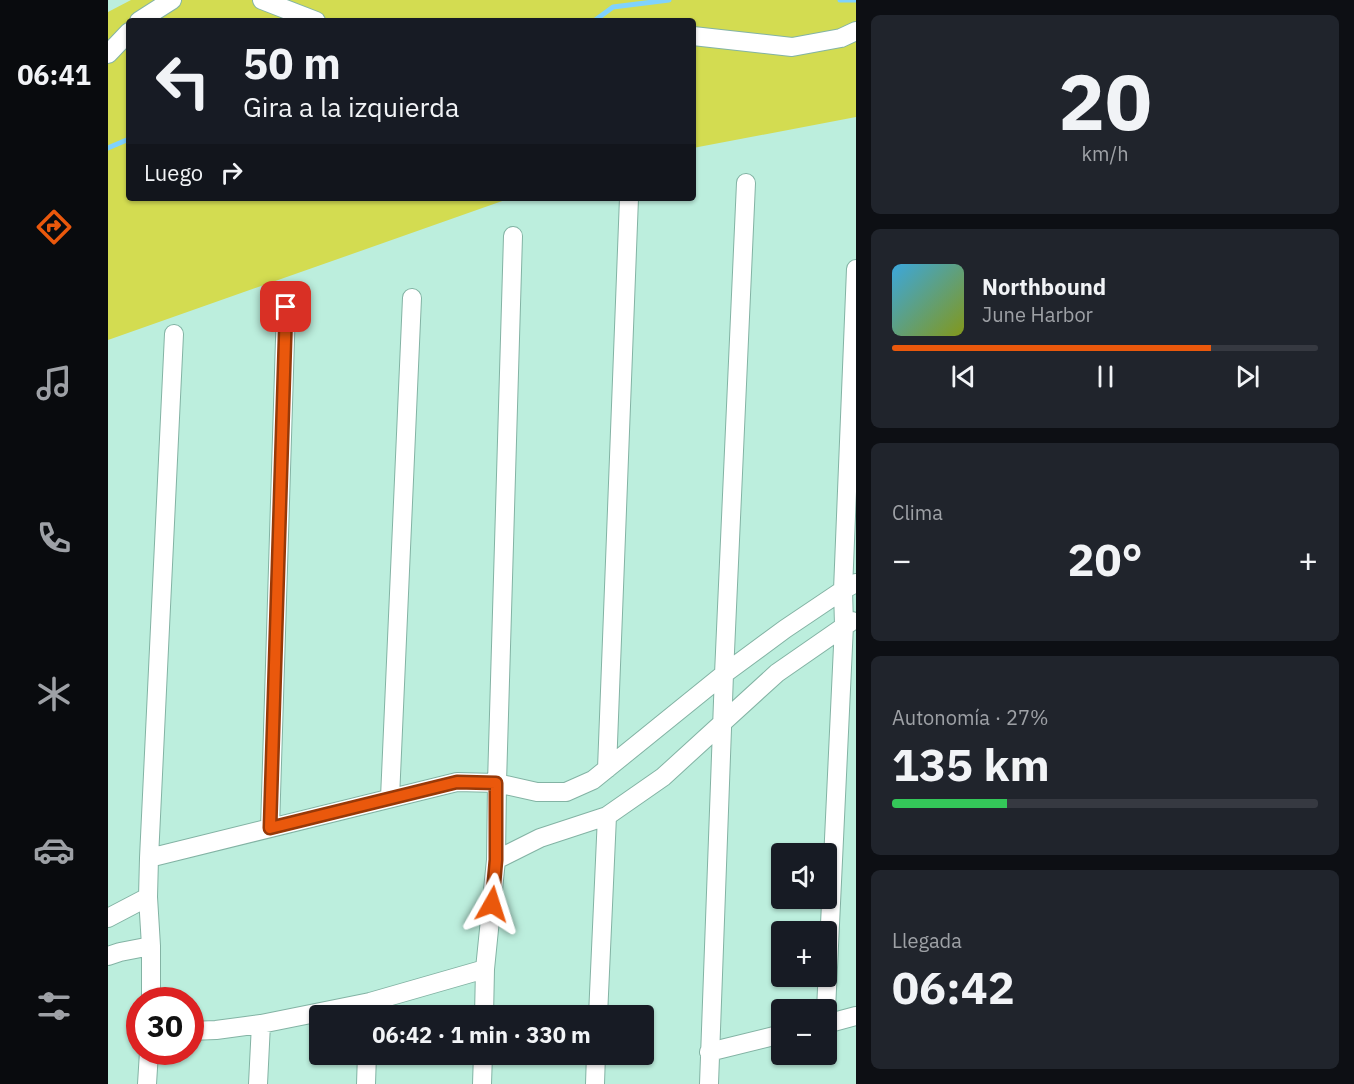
<!DOCTYPE html>
<html lang="es">
<meta charset="utf-8">
<style>
:root{--surface:#171b24;--page:#20242c;--text:#f1f3f6;--muted:#9ea1a6;--line:#363941;--accent:#ea580c}
body{margin:0;font-family:"IBM Plex Sans",sans-serif;background:var(--page);color:var(--text);height:100vh;display:flex;flex-direction:column;font-size:22px;white-space:nowrap}
*{box-sizing:border-box;margin:0}
p{font-size:20px;color:var(--muted)}
.icon{flex:none;width:33px;height:33px;fill:none;stroke:currentColor;stroke-width:2;stroke-linecap:round;stroke-linejoin:round}
.map{position:relative;flex:1;overflow:hidden}
.drawer{display:flex;flex-direction:column;gap:15px;padding:15px;background:#0d0f14;width:498px}
.drawer>*{flex:none}
.top-card{position:absolute;left:18px;top:18px;width:570px;height:183px;border-radius:6px;box-shadow:0 2px 4px #0004;background:#171b24;color:var(--text);overflow:hidden}
.controls{position:absolute;left:663px;top:843px;display:grid;gap:12px}
.controls a{display:grid;place-items:center;width:66px;height:66px;border-radius:6px;background:var(--surface);box-shadow:0 2px 4px #0004;font-size:30px}
.speed{position:absolute;left:18px;top:987px;display:flex;gap:12px;font-size:30px;font-weight:700;text-align:center}
.speed>*{display:grid;place-content:center;width:78px;height:78px;border-radius:50%;background:var(--surface);box-shadow:0 2px 4px #0004;line-height:1}
.speed .limit{border:9px solid #d22;background:#fff;color:#111}
.pin{position:absolute;display:grid;place-items:center;width:51px;height:51px;color:#fff;margin:-26px;border-radius:12px;box-shadow:0 3px 9px #0006}
.me{position:absolute;width:66px;margin:-33px;rotate:6deg;stroke-linejoin:round;filter:drop-shadow(0 0 4px #0008)}
.turn{display:flex;align-items:center;gap:21px;height:126px;padding:0 18px;font-size:27px}
.turn .icon{width:78px;height:78px;stroke-width:2.5}
.turn b{display:block;font-size:42px;line-height:51px}
.then{display:flex;align-items:center;height:57px;padding:0 18px;background:#0003;gap:12px;font-size:22px}
.big{font-size:45px;font-weight:700;line-height:1.1}
.drawer .tile{flex:1;display:flex;flex-direction:column;justify-content:center;gap:9px;min-width:0;padding:0 21px;border-radius:9px;background:var(--page)}
.drawer .dial{align-items:center;gap:0}
.dial b{font-size:78px;line-height:1}
.song{display:flex;align-items:center;gap:18px}
.cover{width:72px;height:72px;border-radius:9px;background:linear-gradient(135deg,hsl(200 70% 55%),hsl(70 70% 35%))}
.played{height:6px;border-radius:3px;background:linear-gradient(90deg,var(--accent) 75%,var(--line) 75%)}
.keys{display:flex;justify-content:space-around;direction:ltr}
.heat{display:flex;justify-content:space-between;align-items:center;font-size:33px;direction:ltr}
.charge{height:9px;border-radius:4px;background:linear-gradient(90deg,#34c759 27%,var(--line) 0)}
.trip{position:absolute;left:201px;top:1005px;width:345px;height:60px;border-radius:6px;background:var(--surface);box-shadow:0 2px 4px #0004;font-weight:700;line-height:60px;text-align:center}
main{display:flex;flex:1;min-height:0}
.tab-bar{display:flex;flex-direction:column;width:108px;justify-content:space-around;align-items:center;background:#090b0e;color:var(--muted)}
.tab-bar .icon{width:42px;height:42px}
.tab-bar .selected{color:var(--accent)}
.tab-bar b{font-size:27px;color:var(--text)}
.map>svg:first-child{display:block}
.green{fill:#d3dc51}
.lines{fill:none;stroke-linecap:round;stroke-linejoin:round}
.stream{stroke:#80d2fd;stroke-width:5}
.minor-casing{stroke:#83b3a4;stroke-width:20}
.minor{stroke:#fff;stroke-width:18}
.route-casing{stroke:#983908;stroke-width:15}
.route{stroke:#ea580c;stroke-width:10}
</style>
<main>
<nav class="tab-bar">
<b>06:41</b>
<svg class="icon selected" aria-label="directions" viewBox="0 0 24 24"><path d="M12 3l9 9-9 9-9-9zM9 14v-3h6M13 9l2 2-2 2"/></svg>
<svg class="icon" aria-label="music" viewBox="0 0 24 24"><path d="M9 18V5l10-2v13"/><circle cx="6" cy="18" r="3"/><circle cx="16" cy="16" r="3"/></svg>
<svg class="icon" aria-label="phone" viewBox="0 0 24 24"><path d="M5 4h4l2 5-3 2q2 4 5 5l2-3 5 2v4C11 20 4 13 5 4z"/></svg>
<svg class="icon" aria-label="climate" viewBox="0 0 24 24"><path d="M12 3v18M4 7l16 10M4 17L20 7"/></svg>
<svg class="icon" aria-label="car" viewBox="0 0 24 24"><path d="M5 17H2v-5l4-1 3-4h7l3 4 3 1v5h-3M9 17h6M6 11h13"/><circle cx="7" cy="17" r="2"/><circle cx="17" cy="17" r="2"/></svg>
<svg class="icon" aria-label="filters" viewBox="0 0 24 24"><path d="M4 7h16M4 17h16"/><circle cx="9" cy="7" r="2"/><circle cx="15" cy="17" r="2"/></svg>
</nav>
<div class="map">
<svg width="748" height="1084" viewBox="0 0 748 1084">
<rect width="100%" height="100%" fill="#bceedd"/>
<!-- green -->
<path class="green" d="M23 0H748V117L585 148V21H21V198H403L0 340V12Z"/>
<g class="lines">
<!-- stream -->
<path class="stream" d="M732 0H748
M486 21 505 7 561 0
M0 148 21 139"/>
<defs>
<path id="minor" d="M154 0 208 21
M31 21 64 0
M585 36 684 47 733 38 748 31
M0 54 21 32
M499 769 521 198
M282 798 304 298
M162 828 178 307
M41 858 349 782 389 783 429 792H458L485 780 616 674 677 629 735 590 748 583
M388 860 432 838 499 816 555 777 669 673 744 621
M0 918 40 897
M43 946 40 897 41 858 66 334
M0 956 12 952 43 946V1000
M718 1010 736 625 735 590 748 269
M376 1016 377 969 388 860 389 783 405 236
M490 1016 499 816
M718 1024 748 1016
M82 1031 108 1030 153 1024 262 1002 377 969
M601 1052 674 1034
M39 1084 41 1052
M150 1084 153 1024
M258 1084 259 1054
M374 1084 375 1054
M487 1084 488 1054
M601 1084 616 674 638 183"/>
</defs>
<!-- minor casing -->
<use href="#minor" class="minor-casing"/>
<!-- minor -->
<use href="#minor" class="minor"/>
</g>
<g class="lines">
<defs>
<path id="route" d="M178 307 162 828 349 782 388 783V860L384 904"/>
</defs>
<!-- route casing -->
<use href="#route" class="route-casing"/>
<!-- route -->
<use href="#route" class="route"/>
</g>
</svg>
<div class="controls">
<a><svg class="icon" aria-label="sound" viewBox="0 0 24 24"><path d="M4 9h4l5-4v14l-5-4H4zM17 9q2 3 0 6"/></svg></a>
<a>+</a>
<a>−</a>
</div>
<div class="speed"><div class="limit">30</div></div>
<div class="pin" style="left:178px;top:307px;background:#d93025"><svg class="icon" aria-label="arrive" viewBox="0 0 24 24"><path d="M6 21V4h12l-3 4 3 4H6"/></svg></div>
<svg class="me" style="left:384px;top:904px" viewBox="-20 -20 40 40"><path d="M0-17L14 15 0 8-14 15z" fill="#ea580c" stroke="#fff" stroke-width="4"/></svg>
<div class="trip">06:42 · 1 min · 330 m</div>
<div class="top-card">
<div class="turn"><svg class="icon" aria-label="left" viewBox="0 0 24 24"><path d="M17 20v-9H6M10 6l-5 5 5 5"/></svg><div><b>50 m</b>Gira a la izquierda</div></div>
<div class="then">Luego<svg class="icon" aria-label="right" viewBox="0 0 24 24"><path d="M7 20v-9h11M14 6l5 5-5 5"/></svg></div>
</div>
</div>
<section class="drawer">
<div class="tile dial"><b>20</b><p>km/h</p></div>
<div class="tile">
<div class="song"><i class="cover"></i><div><b>Northbound</b><p>June Harbor</p></div></div>
<div class="played"></div>
<div class="keys"><svg class="icon" aria-label="previous" viewBox="0 0 24 24"><path d="M18 5L8 12l10 7zM5 5v14"/></svg><svg class="icon" aria-label="pause" viewBox="0 0 24 24"><path d="M8 5v14M16 5v14"/></svg><svg class="icon" aria-label="next" viewBox="0 0 24 24"><path d="M6 5l10 7-10 7zM19 5v14"/></svg></div>
</div>
<div class="tile"><p>Clima</p>
<div class="heat"><a>−</a><b class="big">20°</b><a>+</a></div>
</div>
<div class="tile"><p>Autonomía · 27%</p><b class="big">135 km</b><div class="charge"></div></div>
<div class="tile"><p>Llegada</p><b class="big">06:42</b></div>
</section>
</main>
